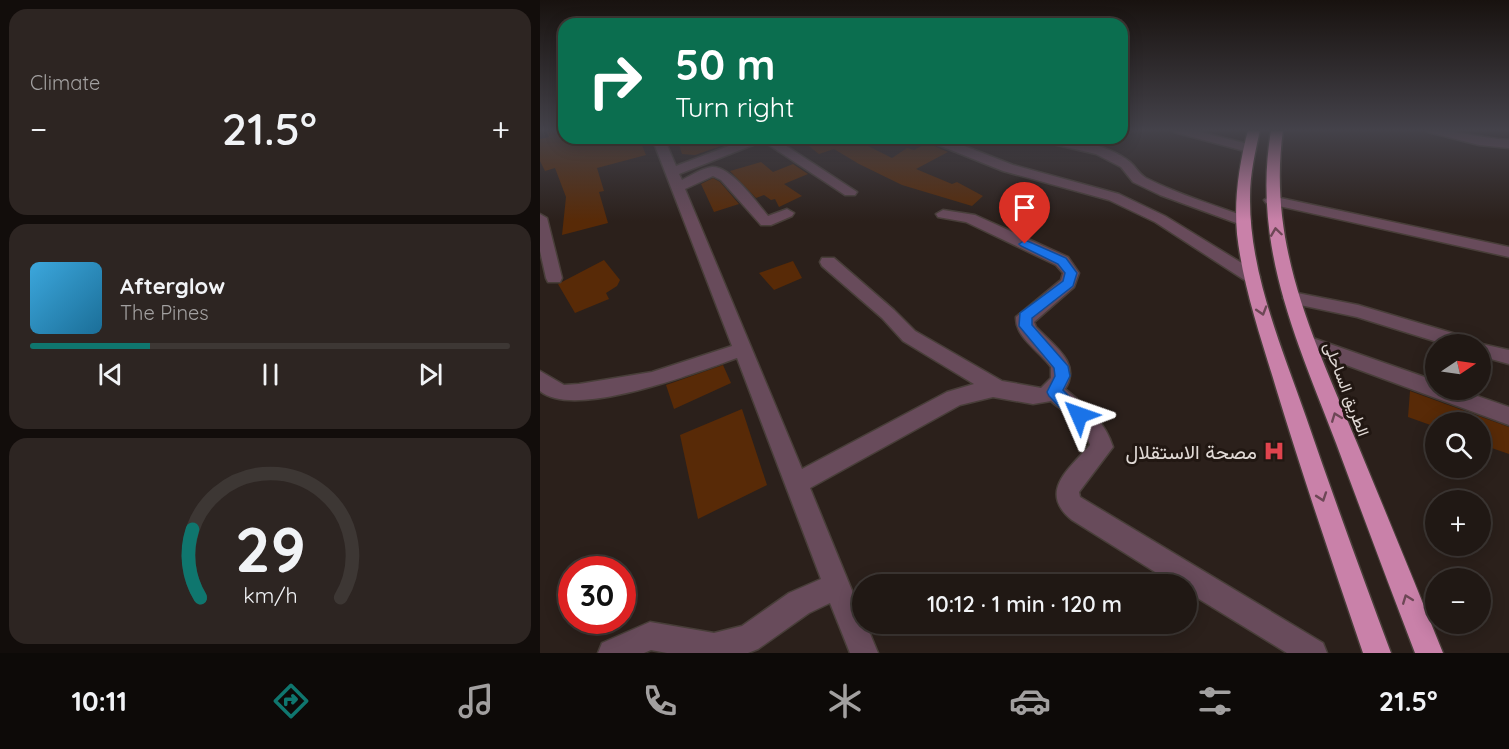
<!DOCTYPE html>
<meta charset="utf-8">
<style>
:root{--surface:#201814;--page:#2d2522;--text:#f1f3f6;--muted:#a2a0a0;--line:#3d3734;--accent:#0f766e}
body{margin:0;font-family:Quicksand,Vazirmatn,sans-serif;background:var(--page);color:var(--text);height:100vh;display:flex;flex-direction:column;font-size:22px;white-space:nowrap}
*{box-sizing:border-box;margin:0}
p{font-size:20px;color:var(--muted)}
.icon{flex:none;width:33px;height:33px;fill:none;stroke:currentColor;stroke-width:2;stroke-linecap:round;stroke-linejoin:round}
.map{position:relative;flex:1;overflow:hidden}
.drawer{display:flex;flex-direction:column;gap:9px;padding:9px;background:#120d0b;width:540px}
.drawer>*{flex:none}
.top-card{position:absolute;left:18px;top:18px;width:570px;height:126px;border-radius:18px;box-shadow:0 3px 15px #0003,0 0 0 2px var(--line);background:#0b6e4f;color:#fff;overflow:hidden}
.needle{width:39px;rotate:77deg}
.tools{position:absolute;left:885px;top:334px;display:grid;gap:12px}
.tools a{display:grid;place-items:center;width:66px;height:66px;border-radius:50%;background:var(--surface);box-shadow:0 3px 15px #0003,0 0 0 2px var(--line);font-size:30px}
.speed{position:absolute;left:18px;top:556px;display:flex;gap:12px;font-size:30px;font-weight:700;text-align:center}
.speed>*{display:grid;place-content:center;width:78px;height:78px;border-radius:50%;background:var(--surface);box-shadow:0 3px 15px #0003,0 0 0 2px var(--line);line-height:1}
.speed .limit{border:9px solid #d22;background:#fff;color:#111}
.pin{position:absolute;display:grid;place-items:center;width:51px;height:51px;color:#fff;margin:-62px -26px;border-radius:50% 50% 50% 0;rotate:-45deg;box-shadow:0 0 6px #0007}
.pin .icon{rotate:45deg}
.me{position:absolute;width:66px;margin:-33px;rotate:313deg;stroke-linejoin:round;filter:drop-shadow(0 0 4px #0008)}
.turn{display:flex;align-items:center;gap:21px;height:126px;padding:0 18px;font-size:27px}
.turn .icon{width:78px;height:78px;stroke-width:2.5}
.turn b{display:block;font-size:42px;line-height:51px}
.big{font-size:45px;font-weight:600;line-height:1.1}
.drawer .card{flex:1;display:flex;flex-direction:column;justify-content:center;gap:9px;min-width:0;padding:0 21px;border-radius:18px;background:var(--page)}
.drawer .dial{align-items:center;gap:0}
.dial svg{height:156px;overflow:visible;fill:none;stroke:var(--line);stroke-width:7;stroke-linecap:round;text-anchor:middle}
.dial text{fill:var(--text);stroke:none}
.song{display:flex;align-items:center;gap:18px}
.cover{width:72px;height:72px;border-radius:9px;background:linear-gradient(135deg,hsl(200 70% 55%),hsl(200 70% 35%))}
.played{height:6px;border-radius:3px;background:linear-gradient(90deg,var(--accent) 25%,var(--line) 25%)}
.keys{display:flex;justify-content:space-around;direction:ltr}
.heat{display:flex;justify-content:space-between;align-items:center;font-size:33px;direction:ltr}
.trip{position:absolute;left:312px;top:574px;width:345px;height:60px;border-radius:30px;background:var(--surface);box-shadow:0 3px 15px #0003,0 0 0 2px var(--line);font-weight:600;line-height:60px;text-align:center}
.tabs{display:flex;height:96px;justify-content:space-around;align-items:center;background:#0d0a08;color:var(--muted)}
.tabs .icon{width:42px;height:42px}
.tabs .active{color:var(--accent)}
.tabs b{font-size:27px;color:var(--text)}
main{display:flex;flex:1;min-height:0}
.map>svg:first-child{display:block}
.building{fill:#582a07}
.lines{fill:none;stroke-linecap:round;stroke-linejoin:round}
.minor-casing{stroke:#483e39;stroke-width:3}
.highway-casing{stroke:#483e39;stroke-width:3}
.minor{fill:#684b5b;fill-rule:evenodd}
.highway{fill:#c981a9;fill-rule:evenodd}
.oneway{stroke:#6d4756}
.route{fill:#1a73e8;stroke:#114b97;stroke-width:1.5}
.labels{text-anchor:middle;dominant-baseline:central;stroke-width:6;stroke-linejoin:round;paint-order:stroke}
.street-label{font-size:16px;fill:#e1dad6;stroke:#211712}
.near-poi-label{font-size:20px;fill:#e1dad6;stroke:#211712;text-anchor:end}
</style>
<main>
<section class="drawer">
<div class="card"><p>Climate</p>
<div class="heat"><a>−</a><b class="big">21.5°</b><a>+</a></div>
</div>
<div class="card">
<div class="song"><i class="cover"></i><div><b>Afterglow</b><p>The Pines</p></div></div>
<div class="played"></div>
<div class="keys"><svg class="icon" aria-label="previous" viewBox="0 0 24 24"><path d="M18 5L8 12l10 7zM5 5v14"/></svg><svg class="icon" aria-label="pause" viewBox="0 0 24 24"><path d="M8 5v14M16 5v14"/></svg><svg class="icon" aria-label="next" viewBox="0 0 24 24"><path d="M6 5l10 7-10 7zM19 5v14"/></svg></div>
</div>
<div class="card dial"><svg viewBox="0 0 100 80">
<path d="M14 69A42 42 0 1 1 86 69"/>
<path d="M14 69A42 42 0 0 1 10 34" stroke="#0f766e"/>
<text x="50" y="56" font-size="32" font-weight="700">29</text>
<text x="50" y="72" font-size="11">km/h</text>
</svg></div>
</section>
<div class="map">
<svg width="969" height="653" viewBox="0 0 969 653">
<rect width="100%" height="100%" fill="#2b201b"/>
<!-- building -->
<path class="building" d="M6 130H24V138H99L106 155 57 168 64 191 59 192 68 223 22 235 26 197 15 168 5 171 0 161V139L9 137Z
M137 138H198V140L155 155 142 154Z
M277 138H318V141L352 158 367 148 374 150 387 143 408 152 376 169 412 184 417 182 443 196 432 206 362 185 319 164 294 149 279 154 266 144 279 139Z
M221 162 233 172 253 164 268 174 244 184 262 196 239 207 235 199 231 200 224 195 216 198 190 171Z
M173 178 180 182 199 204 174 212 161 184Z
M64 260 80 280 77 286 66 293 69 299 35 313 18 284Z
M253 261 262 278 234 290 219 273Z
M183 365 191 383 134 409 126 385Z
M870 391 969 427V454L940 444V423H896V427L868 417Z
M202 409 227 485 158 519 140 435Z"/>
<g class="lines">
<defs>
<path id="minor" d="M632 130H652L712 145 714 148 708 152 634 132Z
M886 130C914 130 941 138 969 140V148L939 145 888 132Z
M112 138H124L136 166 210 138H234L317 192 315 195H305L223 141 139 174 142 180C150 176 162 168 172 167 191 166 217 203 228 216L247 209 254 213 252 216 231 225H221L181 180 173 176 145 189 262 469 407 392 434 384 363 341 342 318 282 266 280 262 282 258H294L354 310 375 331 462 381 501 388 511 378V367C500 351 475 338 476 317L521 280 523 273 516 265 426 222 398 217 396 214 403 210 435 215 528 257 539 273 534 287 494 322 496 327C513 345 542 363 525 389 546 406 565 421 573 447L539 492 540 497 783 643 787 653H747L646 591V585H636L532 520C497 492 530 468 550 445 545 426 525 413 511 401L493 404 453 397 420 405 270 488 322 615V624H326L338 653H310L290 603 269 613 218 649 208 653H127L111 650 104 653H58L62 643 110 622 174 633 202 626 249 593 281 579 197 358C157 372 35 420 0 391V371L24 385 39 384 112 372 192 346Z
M396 138H404L473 165 579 194 625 216 718 273 720 277 718 281H706L615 222 569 200 463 171 396 144Z
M498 138C527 138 567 143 590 162 596 167 599 174 606 178 639 195 675 205 709 218L711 221 709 224H699L620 195 593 182 581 167 556 154 500 141Z
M731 196 969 247V257L726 203 724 200Z
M0 214 7 218 22 278 20 282H8L6 278 0 251Z
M752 292 818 305 936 340 937 343 969 350V364L940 356V345H907L817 317 746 302 743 298 746 294Z
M767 336 896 381V390H920L969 407V425L760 348 758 343 760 338Z"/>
<path id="highway" d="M708 130H720C715 153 710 174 710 197 709 272 742 348 766 417 793 496 822 575 851 653H823C793 565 763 477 736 388 721 338 703 287 697 234 694 198 699 165 708 130Z
M731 130H743C727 246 774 339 817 443 846 513 875 583 903 653H875C848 583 822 513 796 443 756 338 712 246 731 130Z"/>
</defs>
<!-- minor casing -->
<use href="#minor" class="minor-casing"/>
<!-- highway casing -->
<use href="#highway" class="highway-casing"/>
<!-- minor -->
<use href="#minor" class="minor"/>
<!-- highway -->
<use href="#highway" class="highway"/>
</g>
<!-- one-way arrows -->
<defs><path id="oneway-chevron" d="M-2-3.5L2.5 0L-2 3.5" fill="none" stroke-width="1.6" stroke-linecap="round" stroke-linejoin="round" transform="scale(1.5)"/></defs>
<g class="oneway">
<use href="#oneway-chevron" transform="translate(736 232) rotate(-98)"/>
<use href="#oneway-chevron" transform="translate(722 311) rotate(73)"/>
<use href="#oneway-chevron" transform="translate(796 417) rotate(-111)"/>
<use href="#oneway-chevron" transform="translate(782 497) rotate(71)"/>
<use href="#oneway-chevron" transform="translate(867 599) rotate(-111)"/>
</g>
<!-- sky -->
<linearGradient id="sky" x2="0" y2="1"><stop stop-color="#18120f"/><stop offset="0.59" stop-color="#44424a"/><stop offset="1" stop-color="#44424a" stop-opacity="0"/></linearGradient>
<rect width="969" height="221" fill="url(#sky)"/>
<!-- route -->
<path class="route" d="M485 240 526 258 537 273 533 286 492 318V325L528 366 530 376 523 390 547 415 545 420C532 424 518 405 509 396L507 392 515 376 514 368 479 326 480 313 523 281 525 273 518 264 481 246 479 244Z"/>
<!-- icons -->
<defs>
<symbol id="hospital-bare" viewBox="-9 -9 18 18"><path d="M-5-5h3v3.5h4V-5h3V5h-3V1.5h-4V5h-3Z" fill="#e0444e" stroke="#211712" stroke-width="2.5" paint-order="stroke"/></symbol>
</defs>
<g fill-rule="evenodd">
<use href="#hospital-bare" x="719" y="436" width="30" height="30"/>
</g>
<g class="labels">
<!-- street labels -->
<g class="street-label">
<text transform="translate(807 389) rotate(69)">الطريق الساحلى</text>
</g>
<!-- near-poi labels -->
<g class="near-poi-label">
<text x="717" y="451">مصحة الاستقلال</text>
</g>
</g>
</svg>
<div class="tools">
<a><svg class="needle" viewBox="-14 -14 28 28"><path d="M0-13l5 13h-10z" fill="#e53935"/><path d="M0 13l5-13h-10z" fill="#a2a0a0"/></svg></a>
<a><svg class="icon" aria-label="search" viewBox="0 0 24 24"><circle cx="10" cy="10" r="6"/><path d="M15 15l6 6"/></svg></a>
<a>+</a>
<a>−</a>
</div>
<div class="speed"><div class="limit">30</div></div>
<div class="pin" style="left:485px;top:244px;background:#d93025"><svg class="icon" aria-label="arrive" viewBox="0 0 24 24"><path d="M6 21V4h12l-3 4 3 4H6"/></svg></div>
<svg class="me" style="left:539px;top:415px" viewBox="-20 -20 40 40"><path d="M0-17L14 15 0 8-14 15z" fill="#1a73e8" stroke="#fff" stroke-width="4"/></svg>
<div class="trip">10:12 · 1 min · 120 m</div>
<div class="top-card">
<div class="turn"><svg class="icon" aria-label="right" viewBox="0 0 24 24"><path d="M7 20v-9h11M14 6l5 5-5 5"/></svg><div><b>50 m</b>Turn right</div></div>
</div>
</div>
</main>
<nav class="tabs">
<b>10:11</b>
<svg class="icon active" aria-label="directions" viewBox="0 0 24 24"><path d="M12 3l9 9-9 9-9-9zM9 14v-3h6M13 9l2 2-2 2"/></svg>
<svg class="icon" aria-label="music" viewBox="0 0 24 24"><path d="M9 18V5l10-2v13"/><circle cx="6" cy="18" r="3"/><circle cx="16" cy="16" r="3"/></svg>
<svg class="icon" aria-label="phone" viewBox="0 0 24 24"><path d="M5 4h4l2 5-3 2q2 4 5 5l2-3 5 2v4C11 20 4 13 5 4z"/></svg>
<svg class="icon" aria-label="climate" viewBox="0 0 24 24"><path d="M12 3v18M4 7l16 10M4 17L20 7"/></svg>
<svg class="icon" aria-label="car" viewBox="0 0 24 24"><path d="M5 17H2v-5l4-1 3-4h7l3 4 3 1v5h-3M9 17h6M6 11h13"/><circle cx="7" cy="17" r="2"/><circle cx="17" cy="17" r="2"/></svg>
<svg class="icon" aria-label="filters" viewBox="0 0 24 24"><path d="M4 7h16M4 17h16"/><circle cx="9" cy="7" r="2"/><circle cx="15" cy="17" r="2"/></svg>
<b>21.5°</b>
</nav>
